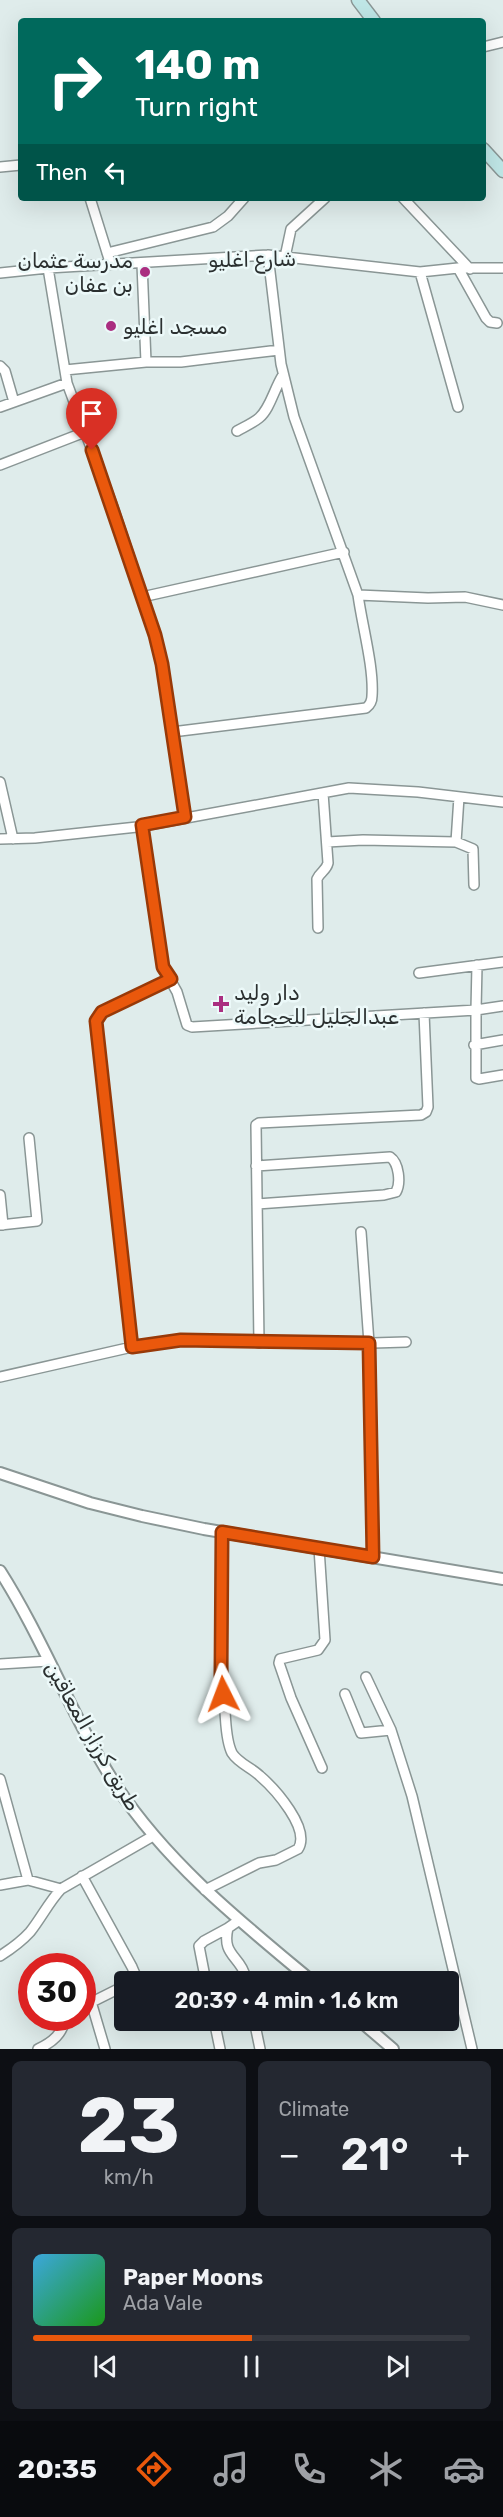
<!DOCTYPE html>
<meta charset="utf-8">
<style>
:root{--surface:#171b24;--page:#242831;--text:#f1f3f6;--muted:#9ea1a6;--line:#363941;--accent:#ea580c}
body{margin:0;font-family:Rubik,Cairo,sans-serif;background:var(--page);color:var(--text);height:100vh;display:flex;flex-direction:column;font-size:22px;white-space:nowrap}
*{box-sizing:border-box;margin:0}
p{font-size:20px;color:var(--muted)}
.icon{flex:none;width:33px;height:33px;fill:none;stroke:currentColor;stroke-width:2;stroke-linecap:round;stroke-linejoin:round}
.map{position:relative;height:2049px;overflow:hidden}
.panel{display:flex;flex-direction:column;gap:12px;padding:12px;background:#0d0f14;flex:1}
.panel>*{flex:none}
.banner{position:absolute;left:18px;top:18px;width:468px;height:183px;border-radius:6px;box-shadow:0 6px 24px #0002;background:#00695c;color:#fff;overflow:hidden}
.speed{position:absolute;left:18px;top:1953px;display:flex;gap:12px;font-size:30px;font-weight:700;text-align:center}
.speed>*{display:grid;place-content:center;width:78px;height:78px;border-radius:50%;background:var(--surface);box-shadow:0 6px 24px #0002;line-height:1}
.speed .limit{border:9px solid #d22;background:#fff;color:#111}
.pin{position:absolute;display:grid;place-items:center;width:51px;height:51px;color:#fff;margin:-62px -26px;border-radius:50% 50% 50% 0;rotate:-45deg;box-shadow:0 0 6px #0007}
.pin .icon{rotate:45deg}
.me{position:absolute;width:66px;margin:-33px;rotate:357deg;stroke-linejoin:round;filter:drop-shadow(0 0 4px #0008)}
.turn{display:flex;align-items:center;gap:21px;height:126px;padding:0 18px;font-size:27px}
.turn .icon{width:78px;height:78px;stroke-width:2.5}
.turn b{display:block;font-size:42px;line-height:51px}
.then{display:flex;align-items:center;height:57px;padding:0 18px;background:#0003;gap:12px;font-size:22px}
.big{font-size:45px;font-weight:600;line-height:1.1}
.panel .tile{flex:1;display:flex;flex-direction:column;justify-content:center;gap:9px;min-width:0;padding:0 21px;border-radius:9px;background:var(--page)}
.panel .dial{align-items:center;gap:0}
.dial b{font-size:78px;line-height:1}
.song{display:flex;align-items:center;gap:18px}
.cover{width:72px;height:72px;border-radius:9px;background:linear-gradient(135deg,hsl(200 70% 55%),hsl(120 70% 35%))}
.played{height:6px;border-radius:3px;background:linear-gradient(90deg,var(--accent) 50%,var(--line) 50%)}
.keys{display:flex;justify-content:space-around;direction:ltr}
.heat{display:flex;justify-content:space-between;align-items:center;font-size:33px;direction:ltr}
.panel .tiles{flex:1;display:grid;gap:12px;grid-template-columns:1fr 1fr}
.tile:last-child{grid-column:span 2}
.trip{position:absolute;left:114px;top:1971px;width:345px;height:60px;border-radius:6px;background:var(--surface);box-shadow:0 6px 24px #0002;font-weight:600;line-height:60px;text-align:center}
.tab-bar{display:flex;height:96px;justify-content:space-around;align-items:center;background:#090b0e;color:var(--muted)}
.tab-bar .icon{width:42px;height:42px}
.tab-bar .active{color:var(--accent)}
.tab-bar b{font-size:27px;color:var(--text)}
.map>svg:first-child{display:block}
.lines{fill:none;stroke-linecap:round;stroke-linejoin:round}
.minor-casing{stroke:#8a9695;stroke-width:12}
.tertiary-casing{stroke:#8a9695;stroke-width:14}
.secondary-casing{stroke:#8a9695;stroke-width:15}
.minor{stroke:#fff;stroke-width:9}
.tertiary{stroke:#fff;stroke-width:10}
.secondary{stroke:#bfe6e6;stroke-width:12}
.route-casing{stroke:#983908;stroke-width:15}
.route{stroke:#ea580c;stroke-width:10}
.poi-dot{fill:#aa2e80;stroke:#ecf9f9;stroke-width:2}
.labels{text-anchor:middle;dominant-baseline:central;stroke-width:5;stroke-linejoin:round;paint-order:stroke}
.street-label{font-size:21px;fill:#2b3030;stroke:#ecf9f9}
.poi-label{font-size:21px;fill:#2b3030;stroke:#ecf9f9;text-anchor:start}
</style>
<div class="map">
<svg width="503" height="2049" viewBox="0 0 503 2049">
<rect width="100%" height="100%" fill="#dfeceb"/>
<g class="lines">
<defs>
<path id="minor" d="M483 47 503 42
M0 167 21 165
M90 198 109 259
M403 198 470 269
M107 253 213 227 228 216 244 198
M268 255 281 364 294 417 358 595 428 598 465 597 503 605
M285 257 291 229 325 198
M142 264 146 362
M48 268 67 383 113 507 155 635 162 664 185 817
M458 268 486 318 490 322 497 323
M420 272 458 407
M0 273 48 268 268 255 420 272 458 268H503
M0 366 5 371 14 402
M65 370 146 362H181L279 350
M0 407 67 383
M237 431C244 427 253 423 259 418 270 409 274 389 283 375
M0 465 85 432
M142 597 344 552
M172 732 366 708C370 705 372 702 372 696 374 667 362 625 358 595
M0 782 13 839
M459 797 456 842 473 849 474 885
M142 825 163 967 177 992 187 1025 192 1027 476 1010 477 965
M0 839 35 838 137 827 349 788 418 792 503 802
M327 842 363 840 456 842
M318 928 317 879C320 872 326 871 328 863L323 793
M419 973 503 962
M503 1006 476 1010V1078L479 1079 503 1075
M474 1045 503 1040
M256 1166 390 1157C399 1163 401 1183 396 1192L384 1195 257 1204
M0 1195 3 1225
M0 1225 37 1221 29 1138
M361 1232 369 1343 373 1557
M259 1343 256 1125 259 1123 421 1115 426 1112 428 1107 424 1013
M132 1347 96 1021 102 1012 171 979
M0 1377 132 1347 181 1340 339 1344 406 1342
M319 1548 325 1640 318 1650 280 1659 279 1663 291 1698 322 1768
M0 1664 49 1661
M366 1677 391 1730 412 1796 472 2049
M345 1694 361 1733 391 1730
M0 1779 28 1880
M82 1876 132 1967 135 1974 132 1982
M0 1885 28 1880 61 1889
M205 1890 259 1863 276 1860 298 1849C311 1829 275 1789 260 1776 252 1768 238 1763 232 1753 226 1741 226 1724 225 1712 219 1652 222 1592 222 1532
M238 1921 228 1928C221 1957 242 1955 247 1982
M0 1956C11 1949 21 1942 30 1932 41 1918 49 1902 61 1889L153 1836
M206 1982 199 1946 204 1941 228 1928
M214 2020 220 2049
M254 2020 260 2049
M38 2049C53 2042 62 2034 66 2018
M105 2049 92 2005 94 2001 124 1986"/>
<path id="tertiary" d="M0 1473 90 1503 142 1516 204 1529 503 1579
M0 1571C44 1640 72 1718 117 1787 169 1865 241 1922 313 1982
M359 2020 393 2049"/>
<path id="secondary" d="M358 0 374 21
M483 149 503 171"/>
</defs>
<!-- minor casing -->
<use href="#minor" class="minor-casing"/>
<!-- tertiary casing -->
<use href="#tertiary" class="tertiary-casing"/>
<!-- secondary casing -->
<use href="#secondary" class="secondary-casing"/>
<!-- minor -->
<use href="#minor" class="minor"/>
<!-- tertiary -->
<use href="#tertiary" class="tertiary"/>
<!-- secondary -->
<use href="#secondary" class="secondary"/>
</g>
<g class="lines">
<defs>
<path id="route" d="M92 450 155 635 162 664 185 817 142 825 163 967 171 979 102 1012 96 1021 132 1347 181 1340 369 1343 373 1557 222 1532 221 1675 223 1694"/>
</defs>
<!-- route casing -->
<use href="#route" class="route-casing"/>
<!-- route -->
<use href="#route" class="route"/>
</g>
<!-- markers -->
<g class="poi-dot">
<circle cx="145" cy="272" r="6"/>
<circle cx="111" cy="326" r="6"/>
<path d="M218 995h6v6h6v6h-6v6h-6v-6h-6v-6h6z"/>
</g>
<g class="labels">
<!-- street labels -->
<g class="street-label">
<text transform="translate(252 259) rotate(-1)">شارع اغليو</text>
<text transform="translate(93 1736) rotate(60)">طريق كرزاز المعاقين</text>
</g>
<!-- poi labels -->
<g class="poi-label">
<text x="133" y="260" text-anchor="end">مدرسة عثمان<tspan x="133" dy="24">بن عفان</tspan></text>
<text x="123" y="326">مسجد اغليو</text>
<text x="234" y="992">دار وليد<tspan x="234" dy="24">عبدالجليل للحجامة</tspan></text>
</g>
</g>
</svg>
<div class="speed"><div class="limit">30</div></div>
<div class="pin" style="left:92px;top:450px;background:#d93025"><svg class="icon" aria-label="arrive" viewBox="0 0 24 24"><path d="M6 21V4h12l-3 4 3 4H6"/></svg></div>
<svg class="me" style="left:223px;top:1694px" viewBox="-20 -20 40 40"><path d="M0-17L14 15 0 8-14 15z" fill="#ea580c" stroke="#fff" stroke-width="4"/></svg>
<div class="trip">20:39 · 4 min · 1.6 km</div>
<div class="banner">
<div class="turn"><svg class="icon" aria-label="right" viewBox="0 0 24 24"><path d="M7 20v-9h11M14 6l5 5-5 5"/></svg><div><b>140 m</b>Turn right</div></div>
<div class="then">Then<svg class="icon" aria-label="left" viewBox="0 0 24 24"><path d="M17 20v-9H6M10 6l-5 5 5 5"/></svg></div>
</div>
</div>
<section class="panel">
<div class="tiles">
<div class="tile dial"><b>23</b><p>km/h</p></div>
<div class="tile"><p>Climate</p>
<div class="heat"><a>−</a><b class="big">21°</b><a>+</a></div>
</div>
<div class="tile">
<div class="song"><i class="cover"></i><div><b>Paper Moons</b><p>Ada Vale</p></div></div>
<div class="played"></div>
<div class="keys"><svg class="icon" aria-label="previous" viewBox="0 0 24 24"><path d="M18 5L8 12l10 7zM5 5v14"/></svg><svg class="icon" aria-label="pause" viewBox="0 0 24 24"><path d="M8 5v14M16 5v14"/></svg><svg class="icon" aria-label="next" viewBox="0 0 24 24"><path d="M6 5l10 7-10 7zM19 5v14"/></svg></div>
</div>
</div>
</section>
<nav class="tab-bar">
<b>20:35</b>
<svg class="icon active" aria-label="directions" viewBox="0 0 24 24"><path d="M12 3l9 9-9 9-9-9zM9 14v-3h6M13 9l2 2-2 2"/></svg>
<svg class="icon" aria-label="music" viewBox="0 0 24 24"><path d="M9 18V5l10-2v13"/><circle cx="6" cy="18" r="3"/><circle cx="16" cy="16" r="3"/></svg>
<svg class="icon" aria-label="phone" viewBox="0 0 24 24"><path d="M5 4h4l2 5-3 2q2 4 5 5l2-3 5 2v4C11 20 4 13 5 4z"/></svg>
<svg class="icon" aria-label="climate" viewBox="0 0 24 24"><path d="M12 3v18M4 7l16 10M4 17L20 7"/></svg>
<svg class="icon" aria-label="car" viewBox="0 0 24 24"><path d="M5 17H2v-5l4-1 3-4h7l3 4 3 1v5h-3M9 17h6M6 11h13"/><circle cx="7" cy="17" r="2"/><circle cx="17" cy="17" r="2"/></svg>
</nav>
